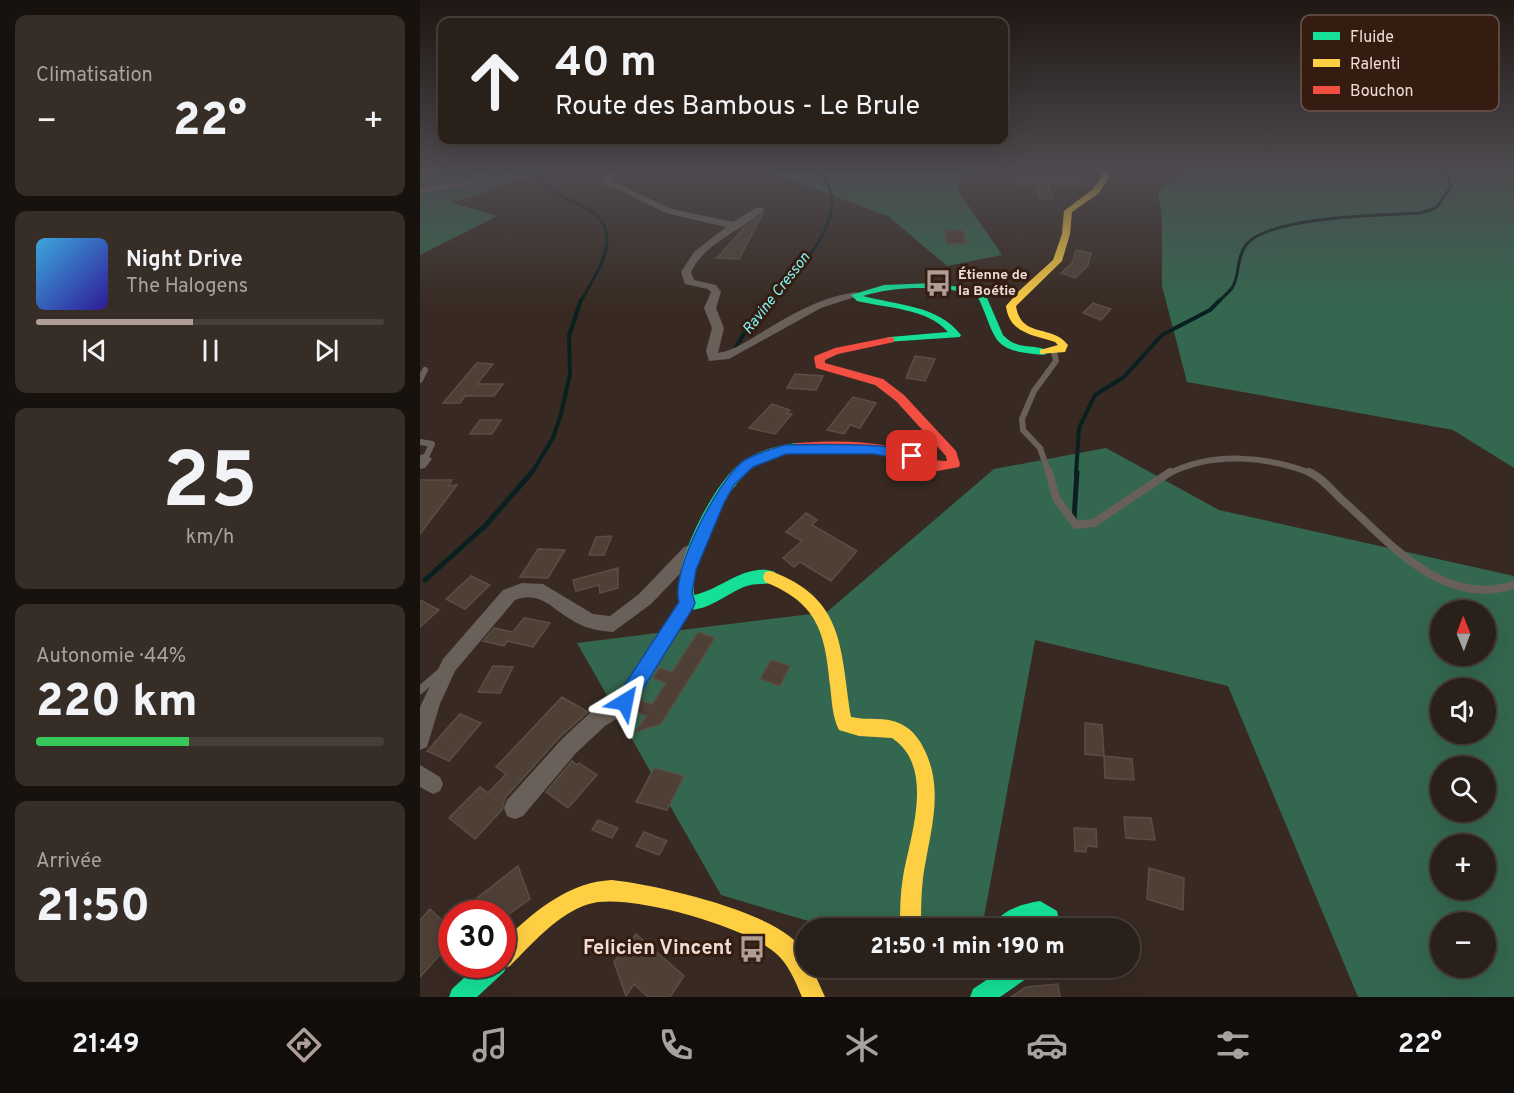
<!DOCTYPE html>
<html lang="fr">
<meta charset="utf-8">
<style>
:root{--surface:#2a201a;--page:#362d27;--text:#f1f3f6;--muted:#a5a3a2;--line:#463e39;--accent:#ae9e96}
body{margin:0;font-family:Overpass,sans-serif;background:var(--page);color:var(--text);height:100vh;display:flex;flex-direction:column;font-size:22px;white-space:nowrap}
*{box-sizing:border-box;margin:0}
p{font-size:20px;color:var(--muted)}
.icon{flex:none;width:33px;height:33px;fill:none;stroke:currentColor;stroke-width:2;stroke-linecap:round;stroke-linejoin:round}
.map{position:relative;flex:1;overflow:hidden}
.drawer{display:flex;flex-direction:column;gap:15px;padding:15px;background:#17120e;width:420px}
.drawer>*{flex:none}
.guide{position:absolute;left:18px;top:18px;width:570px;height:126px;border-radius:12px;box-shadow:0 6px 24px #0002,0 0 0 2px var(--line);background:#2a201a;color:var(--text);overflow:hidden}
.needle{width:39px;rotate:359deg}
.controls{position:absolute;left:1010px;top:600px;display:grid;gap:12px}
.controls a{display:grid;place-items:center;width:66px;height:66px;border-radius:50%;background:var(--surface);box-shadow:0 6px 24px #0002,0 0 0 2px var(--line);font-size:30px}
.speed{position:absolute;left:18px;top:900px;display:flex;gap:12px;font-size:30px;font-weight:700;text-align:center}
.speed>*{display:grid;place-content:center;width:78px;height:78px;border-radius:50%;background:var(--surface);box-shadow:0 6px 24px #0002,0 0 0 2px var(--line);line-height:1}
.speed .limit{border:9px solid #d22;background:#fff;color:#111}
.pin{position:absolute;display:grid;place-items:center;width:51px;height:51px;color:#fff;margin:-26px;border-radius:12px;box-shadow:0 3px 9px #0006}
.me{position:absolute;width:66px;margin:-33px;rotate:35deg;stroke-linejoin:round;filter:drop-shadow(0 0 4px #0008)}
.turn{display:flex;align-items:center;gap:21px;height:126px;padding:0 18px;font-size:27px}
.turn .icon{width:78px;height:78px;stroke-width:2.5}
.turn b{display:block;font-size:42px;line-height:51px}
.big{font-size:45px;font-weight:800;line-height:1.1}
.drawer .card{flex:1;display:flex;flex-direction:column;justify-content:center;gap:9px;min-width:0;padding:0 21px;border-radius:12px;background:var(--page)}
.drawer .dial{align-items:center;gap:0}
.dial b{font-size:78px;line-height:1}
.song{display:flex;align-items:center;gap:18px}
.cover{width:72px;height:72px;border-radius:9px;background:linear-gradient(135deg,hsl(200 70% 55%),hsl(250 70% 35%))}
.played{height:6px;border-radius:3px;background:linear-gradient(90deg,var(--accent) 45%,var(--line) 45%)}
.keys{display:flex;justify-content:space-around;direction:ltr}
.heat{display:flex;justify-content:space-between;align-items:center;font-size:33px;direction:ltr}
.charge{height:9px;border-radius:4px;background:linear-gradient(90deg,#34c759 44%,var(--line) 0)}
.trip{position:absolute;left:375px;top:918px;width:345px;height:60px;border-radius:30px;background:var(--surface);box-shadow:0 6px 24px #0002,0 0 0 2px var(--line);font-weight:800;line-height:60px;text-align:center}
.tabs{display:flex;height:96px;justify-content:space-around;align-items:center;background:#110d0a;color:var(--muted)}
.tabs .icon{width:42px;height:42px}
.tabs .on{color:var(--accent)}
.tabs b{font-size:27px;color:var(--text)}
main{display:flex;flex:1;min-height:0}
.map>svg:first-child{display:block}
.green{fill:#355645}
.forest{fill:#34674f;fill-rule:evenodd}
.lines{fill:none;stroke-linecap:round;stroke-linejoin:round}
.stream-far2{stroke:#0a2020;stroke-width:3}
.stream-far1{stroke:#0a2020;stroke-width:4}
.stream{stroke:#0a2020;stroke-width:5}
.building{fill:#4f4036;stroke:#594e46;stroke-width:1.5}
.lane-far2{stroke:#6a605a;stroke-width:4.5}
.lane-far1{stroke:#6a605a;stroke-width:6}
.lane{stroke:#6a605a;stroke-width:8}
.street{fill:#6a605a;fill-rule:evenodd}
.fast{fill:#16e098;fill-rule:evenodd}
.slow{fill:#ffcf43;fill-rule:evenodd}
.jam{fill:#f24e42;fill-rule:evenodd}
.route{fill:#1a73e8;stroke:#114b97;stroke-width:1.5}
.labels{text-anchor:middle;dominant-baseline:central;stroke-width:6;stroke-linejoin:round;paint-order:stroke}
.far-poi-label{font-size:14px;font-weight:bold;fill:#eeddd5;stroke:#351c11;text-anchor:start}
.far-water-label{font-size:15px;font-style:italic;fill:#7df3f7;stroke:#351c11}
.near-poi-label{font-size:20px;font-weight:bold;fill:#eeddd5;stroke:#351c11;text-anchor:end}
.key{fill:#351c11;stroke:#6c564c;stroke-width:1.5}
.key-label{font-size:16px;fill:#eeddd5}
</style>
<main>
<section class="drawer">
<div class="card"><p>Climatisation</p>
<div class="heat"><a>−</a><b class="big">22°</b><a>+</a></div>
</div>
<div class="card">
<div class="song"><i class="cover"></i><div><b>Night Drive</b><p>The Halogens</p></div></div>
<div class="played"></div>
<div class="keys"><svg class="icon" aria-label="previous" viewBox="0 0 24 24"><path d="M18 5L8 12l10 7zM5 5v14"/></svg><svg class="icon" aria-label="pause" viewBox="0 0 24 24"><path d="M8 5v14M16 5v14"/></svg><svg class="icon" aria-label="next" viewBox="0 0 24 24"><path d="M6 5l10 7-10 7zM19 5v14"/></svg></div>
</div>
<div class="card dial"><b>25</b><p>km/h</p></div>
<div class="card"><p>Autonomie · 44%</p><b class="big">220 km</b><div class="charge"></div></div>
<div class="card"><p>Arrivée</p><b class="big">21:50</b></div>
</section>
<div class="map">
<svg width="1094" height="997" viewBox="0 0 1094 997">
<rect width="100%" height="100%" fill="#382a22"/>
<!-- green -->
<path class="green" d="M130 169 44 199 0 209V170Z"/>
<!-- forest -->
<path class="forest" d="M341 169H548L537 189 582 255 527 266 468 216Z
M770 169H1094V468L1033 430 767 382 742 286V219L738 191Z
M0 193 77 216 0 255Z
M686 448 799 510 1094 576V997H938L808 686 615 640 562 928H412L301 895 157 643 407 612 574 469ZM1020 610H1065V656H1020ZM1020 688H1065V734H1020ZM1020 766H1065V812H1020ZM1020 844H1065V890H1020ZM1020 922H1065V968H1020Z"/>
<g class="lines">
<!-- stream-far2 -->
<path class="stream-far2" d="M128 169 122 181C134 195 150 199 166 208 208 232 177 271 161 301
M348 301C373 274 412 240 412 200 412 190 404 178 400 169
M799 301C803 297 808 293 812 288 820 276 816 258 826 245 848 216 965 215 1001 213L1016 208 1031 187 1025 169"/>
<!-- stream-far1 -->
<path class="stream-far1" d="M314 350 334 318 350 300
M111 474 133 438 141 414 150 374 149 336 161 300
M656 474 659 428 675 395 704 377 742 335 790 310 800 300"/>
<!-- stream -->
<path class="stream" d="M654 519 657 472
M5 580 65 526 112 472"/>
</g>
<!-- building -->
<path class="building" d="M595 169H646L673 183 671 186 627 184 633 199H620L615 184H597Z
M343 213 319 259 297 258 325 227Z
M543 230 546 243 527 244 525 231Z
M656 250 671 253 668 265 655 278 641 273 652 263Z
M673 303 691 309 681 320 663 313Z
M495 356 515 359 505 381 486 378Z
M57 363 73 364 57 384H83L74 396H45L40 403H23Z
M375 374 403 376 396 390 367 388Z
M433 397 456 403 440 428 430 425 424 434 407 430Z
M352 404 370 410 367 413 372 414 355 434 329 428Z
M60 420H81L72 434H50Z
M0 480H32L28 486 37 485 0 534Z
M386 513 397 520 392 525 437 551 411 581 380 562 374 567 363 558 382 541 366 532Z
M192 536 184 555H169L176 537Z
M118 549 145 550 128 578 100 577Z
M198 568V588L180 593 179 585 156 591 153 580Z
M51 576 70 585 45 609 26 599Z
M0 600 19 610 0 627Z
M104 618 130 623 113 647 87 641 84 646 63 641 74 628 93 632Z
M278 632 295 638 241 724 216 732 226 716 213 711 220 700 232 704 246 683 233 678 240 668 252 672Z
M351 660 370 666 360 686 340 679Z
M73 666 93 667 80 693 58 692Z
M142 697 168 712 140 737 85 798 82 810 55 839 29 818 60 787 68 793 86 774 76 767Z
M40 714 61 723 29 761 7 751Z
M665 723 682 725 684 756 665 754Z
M684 756 712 759 714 780 685 778Z
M152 761 157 765 159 763 177 775 148 808 126 792Z
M234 768 264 776 247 810 216 802Z
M704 817 731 818 735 840 706 838Z
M178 820 198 828 192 838 172 830Z
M654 828 676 829 677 847 666 846V852L655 851Z
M224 832 247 841 239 855 216 846Z
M98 866 110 899 82 919V914H57L53 901Z
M729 868 764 878 763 910 727 899Z
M10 909 28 926 26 928 32 934V941L0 977V920Z
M216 934 264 976 250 997H228L214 984 206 996 194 962Z
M638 984 640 997H591L606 987Z"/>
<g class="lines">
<!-- lane-far2 -->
<path class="lane-far2" d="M0 191 51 182 64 169"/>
<!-- lane-far1 -->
<path class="lane-far1" d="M0 380 5 370
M0 442 12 444 5 459
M629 474 620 448 603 430 602 419 614 391 636 361 634 352
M748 474C793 451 847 456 893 474"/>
<!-- lane -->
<path class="lane" d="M629 472 636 498 656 525 674 523 750 472
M889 472C901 477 912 490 921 499 970 542 1021 608 1094 585
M0 690 22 671"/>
<!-- street -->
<path class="street" d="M194 169H204L191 181 252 209 313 222 337 207 345 209C321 232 287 240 271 272L274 280 296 285 301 292 296 308 304 328 298 353C316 350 333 337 349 328 377 311 403 297 436 292L441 295 401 308 309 359 289 361 286 351 292 328 284 308 291 292 288 289 265 284 261 272 274 252 306 227 246 213 196 188 182 184V180Z
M5 454 12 459 5 468 0 469V455Z
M270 545 276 547 278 552 276 557 231 604 193 632C179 631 168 629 155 622 134 611 121 590 95 600L35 671 20 704 7 747 0 750V707L23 659 83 590 102 583 123 584 173 614 190 616 219 594 264 547Z
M267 595 273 598 276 603 273 608 212 709 185 726 156 753 103 816 95 819 87 816 84 808 87 800 142 739 171 712 198 695 261 598Z
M0 765 20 777 23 784 20 791 13 794 0 787Z"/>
<!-- fast -->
<path class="fast" d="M515 283 564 291 583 335C598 352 616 342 629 352L624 355C568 351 578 339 557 295 521 286 479 285 443 296 476 305 518 305 541 335L540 337 466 342V338L470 337 528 332C507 308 466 308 437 301L431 295 464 285Z
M376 443 382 448 380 451C365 456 351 456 337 465 305 485 270 557 274 595 301 590 326 562 355 572L357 577 355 582C346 585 337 583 327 586 308 592 283 616 262 608 246 574 291 489 317 466 333 452 355 446 376 443Z
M620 901 637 911 641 928H621L618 922 607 924 600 928H573C579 910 602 904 620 901Z
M82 956 87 964 84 972 57 997H29L32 989 59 964H82Z
M584 968H613L610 976 580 997H550L553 989Z"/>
<!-- slow -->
<path class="slow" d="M675 169H683L690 175 679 193 652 212 650 234 642 261 596 306C601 339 633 324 648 345L645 352 620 354V350L638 345 635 342C613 335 589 333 586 306L600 290 633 260 642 234 644 211 673 189 682 176Z
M350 571C426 598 420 650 431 717 448 721 465 716 481 724 492 729 500 740 505 751 525 792 509 835 503 878 501 895 501 912 501 928H480C480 911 480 894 483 877 490 836 516 767 472 738L439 736 419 730C412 716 412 701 410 685 405 631 397 603 345 582L343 577 345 572Z
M192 880C237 885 334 908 369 936 380 944 386 954 386 968H392L405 997H382C375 981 368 962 353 951 322 926 207 892 169 904 137 914 113 943 90 966L82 969 74 966 82 964V942C113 913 147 882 192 880Z"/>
<!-- jam -->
<path class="jam" d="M470 337 474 338V342L418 354 405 360V363L463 379 484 395 536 451 540 464 539 467 518 471 479 458 450 452 372 451 370 448 376 443C409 441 441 440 473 447 491 451 509 462 527 461L526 456 476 401 455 385 396 368 394 358 395 356 415 348Z"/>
</g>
<!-- sky -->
<linearGradient id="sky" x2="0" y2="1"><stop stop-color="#1f1713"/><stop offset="0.55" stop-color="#4d4a4f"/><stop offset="1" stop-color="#4d4a4f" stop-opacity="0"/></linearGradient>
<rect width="1094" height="309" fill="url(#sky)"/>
<!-- route -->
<path class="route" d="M365 445C387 445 487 441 498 456L492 461 454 454H366L333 467 314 485 304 503 276 570 272 593 275 603 273 608 211 708 205 710 198 708 196 702 198 695 259 602C250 571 297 483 322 462 332 454 352 449 365 445Z"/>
<!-- icons -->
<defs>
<symbol id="bus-bare" viewBox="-9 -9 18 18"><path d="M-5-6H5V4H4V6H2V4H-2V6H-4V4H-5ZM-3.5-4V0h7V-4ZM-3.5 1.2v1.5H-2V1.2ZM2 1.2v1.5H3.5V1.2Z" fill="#ae9e96" stroke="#351c11" stroke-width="2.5" paint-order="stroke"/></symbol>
</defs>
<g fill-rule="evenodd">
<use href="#bus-bare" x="499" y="264" width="38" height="38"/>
<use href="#bus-bare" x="313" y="930" width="38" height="38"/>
</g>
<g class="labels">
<!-- far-poi labels -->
<g class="far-poi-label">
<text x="538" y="275">Étienne de<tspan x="538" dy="16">la Boétie</tspan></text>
</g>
<!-- far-water labels -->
<g class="far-water-label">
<text transform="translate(357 294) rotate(-52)">Ravine Cresson</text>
</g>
<!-- near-poi labels -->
<g class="near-poi-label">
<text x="312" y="949">Felicien Vincent</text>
</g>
</g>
<!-- legend -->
<rect x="881" y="15" width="198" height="96" rx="9" class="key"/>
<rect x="893" y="32" width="27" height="8" fill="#16e098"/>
<rect x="893" y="59" width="27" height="8" fill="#ffcf43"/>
<rect x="893" y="86" width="27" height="8" fill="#f24e42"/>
<g class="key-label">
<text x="930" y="42">Fluide</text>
<text x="930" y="69">Ralenti</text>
<text x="930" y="96">Bouchon</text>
</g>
</svg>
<div class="controls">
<a><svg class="needle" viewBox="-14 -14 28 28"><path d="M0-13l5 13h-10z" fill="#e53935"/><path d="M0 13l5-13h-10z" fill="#a5a3a2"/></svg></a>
<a><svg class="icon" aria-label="sound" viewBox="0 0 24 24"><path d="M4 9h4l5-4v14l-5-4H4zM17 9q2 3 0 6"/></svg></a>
<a><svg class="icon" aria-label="search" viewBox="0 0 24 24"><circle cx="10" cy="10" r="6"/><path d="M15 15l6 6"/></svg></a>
<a>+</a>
<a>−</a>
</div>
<div class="speed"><div class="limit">30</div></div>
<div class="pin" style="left:492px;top:456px;background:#d93025"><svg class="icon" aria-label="arrive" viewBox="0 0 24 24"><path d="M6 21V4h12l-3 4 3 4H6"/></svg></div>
<svg class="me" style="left:205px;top:702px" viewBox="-20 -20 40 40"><path d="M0-17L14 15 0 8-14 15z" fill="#1a73e8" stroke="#fff" stroke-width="4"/></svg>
<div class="trip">21:50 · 1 min · 190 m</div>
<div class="guide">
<div class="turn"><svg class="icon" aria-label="ahead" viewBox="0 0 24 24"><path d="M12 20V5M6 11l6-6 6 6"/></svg><div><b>40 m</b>Route des Bambous - Le Brule</div></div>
</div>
</div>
</main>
<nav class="tabs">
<b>21:49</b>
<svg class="icon on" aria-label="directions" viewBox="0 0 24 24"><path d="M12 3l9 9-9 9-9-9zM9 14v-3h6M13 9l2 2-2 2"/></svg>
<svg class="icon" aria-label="music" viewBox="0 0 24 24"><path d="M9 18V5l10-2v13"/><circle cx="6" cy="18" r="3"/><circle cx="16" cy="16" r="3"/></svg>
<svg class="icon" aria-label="phone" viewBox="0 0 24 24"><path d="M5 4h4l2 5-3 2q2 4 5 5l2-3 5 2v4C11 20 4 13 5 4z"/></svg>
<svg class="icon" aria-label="climate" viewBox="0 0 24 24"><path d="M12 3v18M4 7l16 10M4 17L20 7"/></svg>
<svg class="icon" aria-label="car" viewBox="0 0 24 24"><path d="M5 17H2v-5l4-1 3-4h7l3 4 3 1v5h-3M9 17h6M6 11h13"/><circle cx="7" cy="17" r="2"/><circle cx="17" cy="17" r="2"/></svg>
<svg class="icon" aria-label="filters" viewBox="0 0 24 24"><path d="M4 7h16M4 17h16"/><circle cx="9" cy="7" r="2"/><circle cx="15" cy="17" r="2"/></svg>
<b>22°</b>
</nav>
